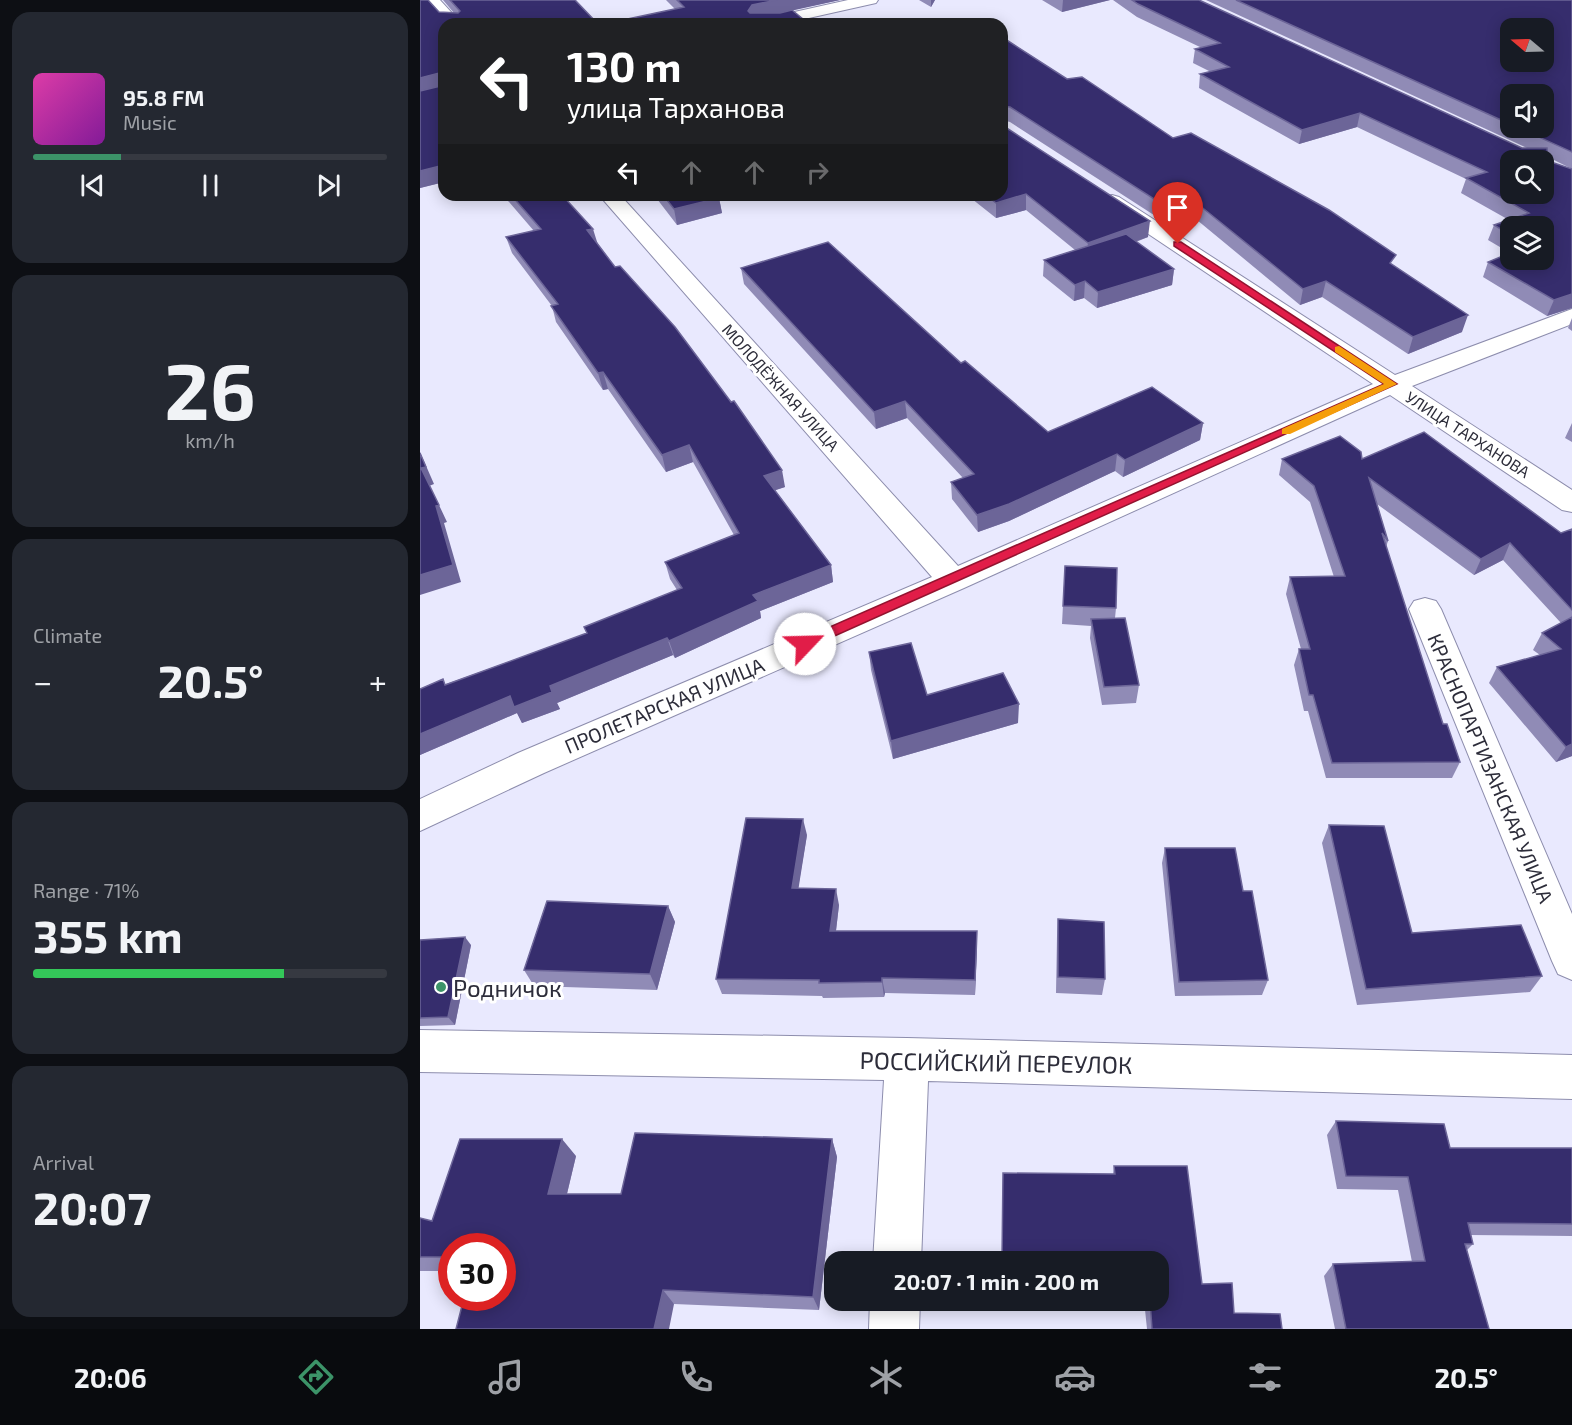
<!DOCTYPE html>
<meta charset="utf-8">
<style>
:root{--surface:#171b24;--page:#242831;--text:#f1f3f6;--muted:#9ea1a6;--line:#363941;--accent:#3c9368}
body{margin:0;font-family:"Exo 2",sans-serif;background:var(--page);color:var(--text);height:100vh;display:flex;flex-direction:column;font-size:22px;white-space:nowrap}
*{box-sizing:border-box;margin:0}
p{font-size:20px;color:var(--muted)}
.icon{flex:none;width:33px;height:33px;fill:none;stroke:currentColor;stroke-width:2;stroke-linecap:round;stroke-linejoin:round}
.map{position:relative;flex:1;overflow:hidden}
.sheet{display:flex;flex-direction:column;gap:12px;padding:12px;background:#0d0f14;width:420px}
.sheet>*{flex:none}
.hud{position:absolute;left:18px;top:18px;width:570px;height:183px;border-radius:18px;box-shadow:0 3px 15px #0003;background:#202124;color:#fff;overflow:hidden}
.needle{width:39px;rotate:289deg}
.controls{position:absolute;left:1080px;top:18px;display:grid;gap:12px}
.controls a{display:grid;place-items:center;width:54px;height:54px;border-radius:12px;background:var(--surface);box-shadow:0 3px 15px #0003;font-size:30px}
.speed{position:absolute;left:18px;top:1233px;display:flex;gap:12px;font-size:30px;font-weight:700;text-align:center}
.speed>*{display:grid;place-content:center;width:78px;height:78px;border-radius:50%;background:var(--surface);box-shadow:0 3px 15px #0003;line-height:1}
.speed .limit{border:9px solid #d22;background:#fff;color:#111}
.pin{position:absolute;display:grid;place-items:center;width:51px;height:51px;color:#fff;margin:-62px -26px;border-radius:50% 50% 50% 0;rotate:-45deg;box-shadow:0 0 6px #0007}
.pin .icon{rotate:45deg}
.me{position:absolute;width:66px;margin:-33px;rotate:66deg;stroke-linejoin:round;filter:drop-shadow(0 0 4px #0008)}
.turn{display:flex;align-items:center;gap:21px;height:126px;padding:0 30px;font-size:27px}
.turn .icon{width:78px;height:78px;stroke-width:2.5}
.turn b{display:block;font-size:42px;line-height:51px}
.lanes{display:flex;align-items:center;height:57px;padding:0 30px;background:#0003;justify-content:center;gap:30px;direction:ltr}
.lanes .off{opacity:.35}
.big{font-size:45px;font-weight:700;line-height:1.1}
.sheet .card{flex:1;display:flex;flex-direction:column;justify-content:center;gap:9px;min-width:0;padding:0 21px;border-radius:18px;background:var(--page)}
.sheet .dial{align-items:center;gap:0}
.dial b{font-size:78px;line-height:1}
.song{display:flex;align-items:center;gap:18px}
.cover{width:72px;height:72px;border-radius:9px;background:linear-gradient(135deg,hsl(320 70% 55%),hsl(290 70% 35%))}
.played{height:6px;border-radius:3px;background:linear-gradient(90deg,var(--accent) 25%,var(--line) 25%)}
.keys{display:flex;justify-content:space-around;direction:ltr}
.heat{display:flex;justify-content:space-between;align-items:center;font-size:33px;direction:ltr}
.charge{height:9px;border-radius:4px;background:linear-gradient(90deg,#34c759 71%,var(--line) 0)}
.trip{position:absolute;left:404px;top:1251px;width:345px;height:60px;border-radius:18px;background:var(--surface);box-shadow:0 3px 15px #0003;font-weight:700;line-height:60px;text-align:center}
.tab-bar{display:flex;height:96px;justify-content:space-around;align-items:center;background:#090b0e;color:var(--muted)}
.tab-bar .icon{width:42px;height:42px}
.tab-bar .selected{color:var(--accent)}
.tab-bar b{font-size:27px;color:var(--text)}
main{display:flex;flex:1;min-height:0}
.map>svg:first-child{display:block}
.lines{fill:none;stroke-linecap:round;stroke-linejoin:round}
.street-casing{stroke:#8d8dad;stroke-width:2}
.street{fill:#fff;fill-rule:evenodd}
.wall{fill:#908bb6;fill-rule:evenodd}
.shaded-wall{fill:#6c6598}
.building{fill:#362d6d;stroke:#6c6598;stroke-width:1.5;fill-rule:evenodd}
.route{fill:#e11d48;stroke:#92132f;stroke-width:1.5}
.slow{fill:#f59e0b}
.poi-dot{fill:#3c9368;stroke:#fff;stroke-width:2}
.labels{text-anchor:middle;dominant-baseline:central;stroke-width:6;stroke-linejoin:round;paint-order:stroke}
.far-street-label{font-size:16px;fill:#2d2d3a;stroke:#fff}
.street-label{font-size:20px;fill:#2d2d3a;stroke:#fff}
.near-poi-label{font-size:24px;fill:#2d2d3a;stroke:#fff;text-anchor:start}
.near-street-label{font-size:24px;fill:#2d2d3a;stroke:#fff}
</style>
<main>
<section class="sheet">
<div class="card">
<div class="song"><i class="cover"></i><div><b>95.8 FM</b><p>Music</p></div></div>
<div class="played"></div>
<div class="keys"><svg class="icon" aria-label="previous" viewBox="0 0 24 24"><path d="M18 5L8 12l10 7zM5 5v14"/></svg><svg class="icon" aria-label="pause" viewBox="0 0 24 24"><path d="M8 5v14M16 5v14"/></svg><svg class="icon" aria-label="next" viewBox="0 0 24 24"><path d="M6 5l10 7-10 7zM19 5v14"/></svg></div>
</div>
<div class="card dial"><b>26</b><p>km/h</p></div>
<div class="card"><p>Climate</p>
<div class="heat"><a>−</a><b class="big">20.5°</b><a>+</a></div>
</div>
<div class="card"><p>Range · 71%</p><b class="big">355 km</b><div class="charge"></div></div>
<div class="card"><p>Arrival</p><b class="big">20:07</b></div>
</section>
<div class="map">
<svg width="1152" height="1329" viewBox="0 0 1152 1329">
<rect width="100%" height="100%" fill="#e9e9fe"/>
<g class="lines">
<defs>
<path id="street" d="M3 0H20L42 24H25Z
M428 0H458L456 3 362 24H332L334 21Z
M179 195H200L538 566 953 384 685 205 682 201 685 197 692 195 699 197 975 375 1152 309V324L992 386 1152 490V512L1142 510 970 395 544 588 124 773 0 831V799L98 753 512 577Z
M1005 598 1016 601 1021 609 1152 914V980L1138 974 1132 961 989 609 994 601Z
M0 1030 487 1038 1152 1055V1099L508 1081 501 1262H453L464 1080 0 1072Z
M450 1300H500L499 1329H449Z"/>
</defs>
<!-- street casing -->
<use href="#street" class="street-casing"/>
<!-- street -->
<use href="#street" class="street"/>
</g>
<!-- wall -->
<path class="wall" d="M23 0H155L24 24V182L0 188 19 12 34 13Z
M246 0H420L372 10 255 9Z
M499 0H515L511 7Z
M622 0H690L642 12Z
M693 0H779L1102 148H1107L786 0H1152V169L1128 157V161L1152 169V308L1127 316 1063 277 1068 262 1124 260 1090 226V253L1068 240 1074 225 1089 220 1041 193 1046 179 937 127 879 144 779 88 780 74 791 72 773 63 775 49 782 48 717 17ZM1090 94 1124 128H1090Z
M582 37 647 79 753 138 973 265 1042 332 988 354 902 297 880 305 777 220 754 228 590 122 582 120Z
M582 125 728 237 716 242 754 269 752 285 677 308 664 298 654 301 623 276 624 260 655 250 606 210 576 218 547 195H582Z
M83 195H142L195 267 365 487 355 490 411 565 413 582 340 611 341 618 255 658 253 655 137 703 140 709 102 723 97 713 0 755V689L26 684 167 634 164 627 257 590 250 579 245 562 314 535 273 462 246 472 188 389 183 390 136 322 132 306 92 253 86 237 114 231Z
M234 195H296L299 198 302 213 257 225Z
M321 268 541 363 628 432 783 423 780 440 703 477 695 471 589 521 558 532 532 499 531 482 543 478 487 418 456 429 324 284Z
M1152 318V331L1148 328Z
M1152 423V442L1145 438Z
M862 459H942L1141 533 1152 529V756L1136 762 1069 683 1077 667 1120 655 1113 650 1122 633 1141 623 1083 560 1054 575 957 504 968 541 966 547 1023 724 1040 762 1032 778H906L888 711H884L874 665 879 649H881L866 594 870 577H914L890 502 859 475Z
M645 566 696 608 695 618 719 685 716 703 682 705 670 638 671 626 642 624Z
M449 652 507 695 598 723 473 759 451 670Z
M909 825 992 933 1122 976 1110 992 937 1005 902 843Z
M387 835 378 888 419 905 416 931H557V946L555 995 465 993 464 997 403 998 402 996 302 994 296 979Z
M745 848 848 980 842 995 755 996 742 863Z
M248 906 255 922 237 990 114 986 104 970Z
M638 919 685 979 682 995 636 993 637 936Z
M0 940 51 945 35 1025 0 1026Z
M916 1121 1030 1148H1152V1236L1050 1235 1053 1244 1047 1250 1069 1329H915L904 1276 913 1264 992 1262 978 1190 917 1189 907 1135Z
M412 1139 417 1157 399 1310 254 1304 82 1246H32V1271H0V1218L12 1221 156 1156 147 1194H201Z
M694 1166 782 1284 814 1313 862 1329H727L724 1300H738V1262H582L583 1173 693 1174Z"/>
<!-- shaded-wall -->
<path class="shaded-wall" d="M357 0H420L334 19 328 11 332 5Z
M511 0H515L511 7Z
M643 0H690L642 12Z
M19 73 24 88 0 93V78Z
M940 113 937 127 879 144 882 130Z
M24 165V182L0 188V171Z
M606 194V210L576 218V203Z
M299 198 302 213 257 225 254 209Z
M779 205 777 220 754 228 756 213Z
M730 221 728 237 666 259 668 243Z
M173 229 178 245 167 230Z
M754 269 752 285 677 308 678 292Z
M665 281 664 298 654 301 655 285Z
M906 281 902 297 880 305 883 289Z
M1152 294V308L1127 316 1134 300Z
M1048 315 1042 332 988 354 993 337Z
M183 372 188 389 183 390 178 373Z
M485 401 487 418 456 429 454 412Z
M783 423 780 440 703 477 705 460Z
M269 445 273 462 246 472 242 455Z
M0 452 14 484 9 486 1 468Z
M697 454 695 471 589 521 558 532 557 515Z
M362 470 365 487 347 493 344 476Z
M19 505 27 522 24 523 41 582 0 595V575L16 506Z
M1090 543 1083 560 1054 575 1061 559Z
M411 565 413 582 340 611 341 618 255 658 249 641 333 595Z
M247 638 253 655 137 703 140 709 102 723 97 713 0 755V734L90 696 130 686Z
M599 704 598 723 473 759 471 741Z
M1152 744V756L1136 762 1146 747Z
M383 819 387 835 376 904 372 888Z
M416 889 419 905 414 947 410 931Z
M248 906 255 922 237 990 230 974Z
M557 931V946L555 995V980Z
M45 937 51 945 35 1025 28 1017Z
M462 978 465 993 464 997 462 982Z
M142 1139 156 1156 143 1210 128 1194Z
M412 1139 417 1157 399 1310 393 1297Z
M243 1290 254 1304 249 1329H234Z"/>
<!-- building -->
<path class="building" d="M0 0H8L19 12 38 13 40 11 30 0H155L178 24H24V165L0 171V91L21 86V76L19 73 0 78Z
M257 0H357L332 5 328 11 330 13H360L372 10 389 24H184L264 7Z
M712 0H779L1102 148H1127L1128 161 1152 169V294L1134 300 1068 262 1090 253V260H1124V226H1090V235L1074 225 1109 213 1046 178 1067 172 940 113 882 130 780 74 809 67 775 49 800 43 718 4ZM1090 160H1124V194H1090Z
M816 0H1152V152L1099 128H1124V94H1090V124ZM1090 28H1124V62H1090Z
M582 37 647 79 662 77 753 138 771 133 909 210 976 255 970 263 1048 315 993 337 906 281 883 289 779 205 756 213 590 107 582 106Z
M582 125 730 221 668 243 606 194 576 203 566 195H582Z
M91 195H142L173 229 167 230 195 267 200 266 255 327 311 402 314 401 362 470 344 476 411 565 333 595 338 601 249 641 247 638 130 686 132 692 94 707 90 696 0 734V689L23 679 25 685 167 633 164 627 262 588 245 562 319 533 269 445 242 455 183 372 178 373 131 306 138 304 86 237 121 229Z
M243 195H296L299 198 254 209Z
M706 234 754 269 678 292 665 281 655 285 624 260Z
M408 242 541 363 545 361 628 432 732 387 783 423 705 460 697 454 589 504 557 515 531 482 554 474 485 401 454 412 321 268Z
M1004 432 1141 533 1152 529V610L1090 543 1061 559 949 478 968 541 962 533 1023 724H1027L1040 762 912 763 893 695H889L879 649H890L870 577 925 576 894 486 862 459 920 436 941 452 942 459Z
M0 453 6 467 1 468 19 505 16 506 33 565 0 575Z
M645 566 697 568 696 608 643 606Z
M1152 617V744L1146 747 1077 667 1141 649 1122 633Z
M705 618 719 685 684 687 671 619Z
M491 643 507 695 583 673 599 704 471 741 449 652Z
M326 818 383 819 372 888 416 889 410 931H557L555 980 462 978V982L399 983V980L296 979Z
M909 825 964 826 992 933 1101 925 1122 976 946 989Z
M745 848H815L823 891H832L848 980 759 982Z
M127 901 248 906 230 974 104 970Z
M638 919 684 922 685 979 638 977Z
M45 937 28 1017 0 1018V940Z
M916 1121 1024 1124 1030 1148H1152V1224L1048 1223 1053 1244H1045L1069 1329H926L913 1264 1005 1261 988 1177 926 1176Z
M215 1133 412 1139 393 1297 243 1290 234 1329H36L44 1298H82V1246H32V1257H0V1218L12 1221 40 1139H142L128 1194H201Z
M694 1166H767L782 1284 812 1283 814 1313 860 1314 862 1329H732L730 1300H738V1262H702V1260L582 1259 583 1173 695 1174Z"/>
<!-- route -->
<path class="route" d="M754 242H761L977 384 390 647H380L378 644 380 640 964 384 754 246Z"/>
<!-- slow -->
<path class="slow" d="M919 346 977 384 870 434H862V429L964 384 915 352V347Z"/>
<!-- markers -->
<circle class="poi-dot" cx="21" cy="987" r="6"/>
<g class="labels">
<!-- far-street labels -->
<g class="far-street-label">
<text transform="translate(361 387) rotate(48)">МОЛОДЁЖНАЯ УЛИЦА</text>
<text transform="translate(1048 434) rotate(33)">УЛИЦА ТАРХАНОВА</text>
</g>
<!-- street labels -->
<g class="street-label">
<text transform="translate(244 705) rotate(-23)">ПРОЛЕТАРСКАЯ УЛИЦА</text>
<text transform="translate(1071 768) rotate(67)">КРАСНОПАРТИЗАНСКАЯ УЛИЦА</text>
</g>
<!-- near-poi labels -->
<g class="near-poi-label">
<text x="33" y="987">Родничок</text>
</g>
<!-- near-street labels -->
<g class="near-street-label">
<text transform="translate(576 1062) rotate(1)">РОССИЙСКИЙ ПЕРЕУЛОК</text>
</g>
</g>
</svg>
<div class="controls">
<a><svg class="needle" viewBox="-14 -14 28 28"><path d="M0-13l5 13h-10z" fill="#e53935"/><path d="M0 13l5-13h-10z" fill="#9ea1a6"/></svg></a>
<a><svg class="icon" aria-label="sound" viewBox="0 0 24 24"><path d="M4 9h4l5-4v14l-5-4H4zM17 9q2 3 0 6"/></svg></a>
<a><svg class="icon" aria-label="search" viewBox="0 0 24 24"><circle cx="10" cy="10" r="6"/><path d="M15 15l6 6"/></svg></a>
<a><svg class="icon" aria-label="layers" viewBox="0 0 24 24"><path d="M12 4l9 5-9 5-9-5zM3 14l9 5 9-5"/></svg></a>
</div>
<div class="speed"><div class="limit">30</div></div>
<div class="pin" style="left:758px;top:244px;background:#d93025"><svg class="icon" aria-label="arrive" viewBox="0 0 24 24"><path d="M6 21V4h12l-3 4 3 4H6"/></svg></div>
<svg class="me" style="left:385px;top:644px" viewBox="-20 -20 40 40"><circle r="19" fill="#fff"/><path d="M0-13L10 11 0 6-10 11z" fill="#e11d48"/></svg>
<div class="trip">20:07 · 1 min · 200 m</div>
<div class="hud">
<div class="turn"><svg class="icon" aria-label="left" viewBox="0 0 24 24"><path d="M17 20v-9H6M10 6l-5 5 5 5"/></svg><div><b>130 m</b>улица Тарханова</div></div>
<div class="lanes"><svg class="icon" aria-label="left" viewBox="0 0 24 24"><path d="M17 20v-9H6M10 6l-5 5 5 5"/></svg><svg class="icon off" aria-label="ahead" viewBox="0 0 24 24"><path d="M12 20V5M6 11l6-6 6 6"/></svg><svg class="icon off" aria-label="ahead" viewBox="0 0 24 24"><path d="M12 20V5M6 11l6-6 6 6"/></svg><svg class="icon off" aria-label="right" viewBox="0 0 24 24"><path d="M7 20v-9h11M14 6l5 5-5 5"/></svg></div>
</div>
</div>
</main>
<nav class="tab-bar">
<b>20:06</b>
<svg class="icon selected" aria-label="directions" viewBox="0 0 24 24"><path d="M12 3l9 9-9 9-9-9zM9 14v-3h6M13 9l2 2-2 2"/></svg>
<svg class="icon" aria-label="music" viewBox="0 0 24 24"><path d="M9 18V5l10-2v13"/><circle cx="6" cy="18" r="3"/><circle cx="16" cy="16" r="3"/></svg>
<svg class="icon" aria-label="phone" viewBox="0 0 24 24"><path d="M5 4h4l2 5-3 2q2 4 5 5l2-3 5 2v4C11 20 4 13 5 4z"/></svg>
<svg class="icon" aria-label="climate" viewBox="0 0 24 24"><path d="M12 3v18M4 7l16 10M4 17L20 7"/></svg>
<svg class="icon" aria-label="car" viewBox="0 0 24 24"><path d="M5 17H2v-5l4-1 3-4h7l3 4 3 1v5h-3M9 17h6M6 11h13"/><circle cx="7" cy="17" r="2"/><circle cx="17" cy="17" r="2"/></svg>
<svg class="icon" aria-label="filters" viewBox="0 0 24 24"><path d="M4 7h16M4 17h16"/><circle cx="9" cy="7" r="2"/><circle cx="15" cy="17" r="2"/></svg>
<b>20.5°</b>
</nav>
